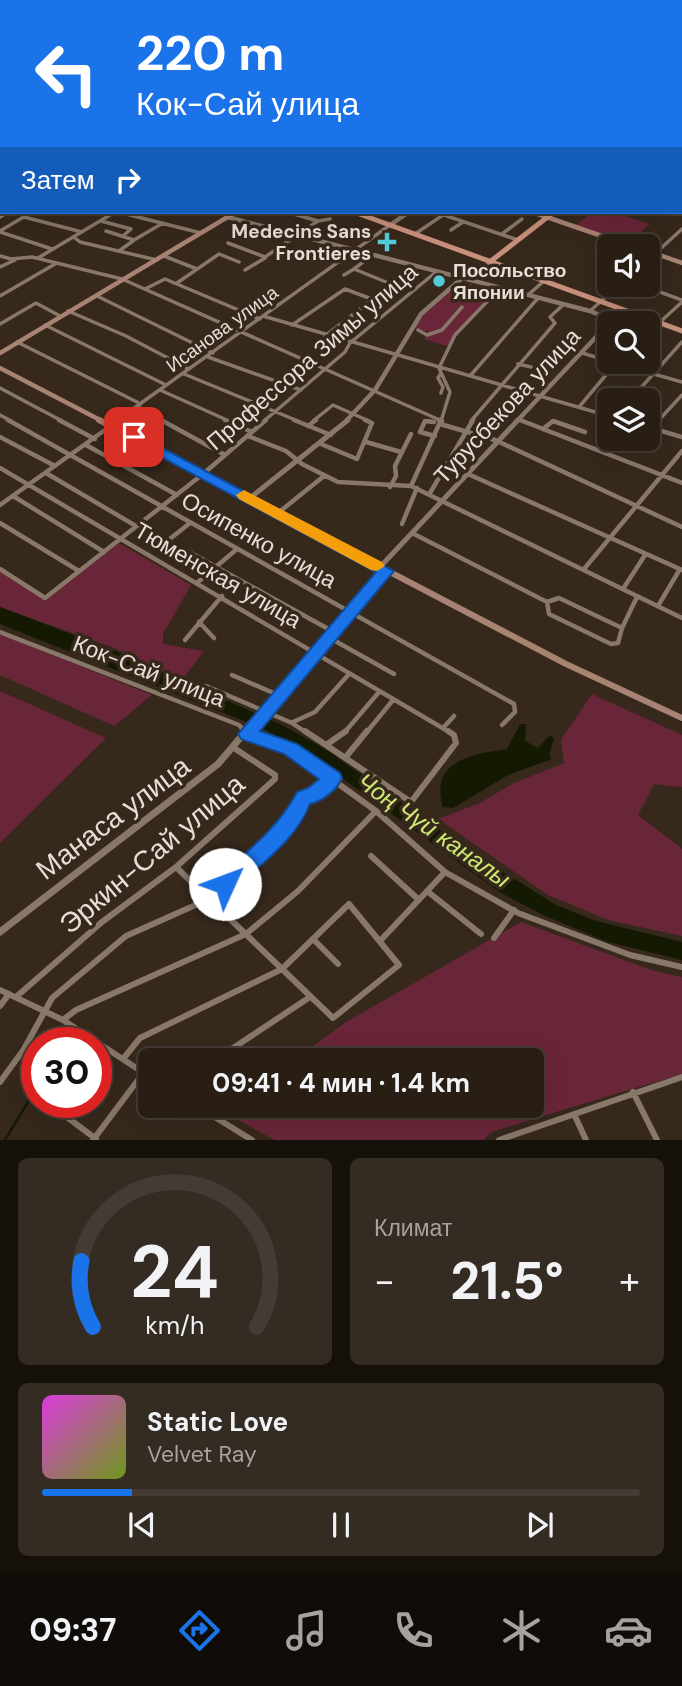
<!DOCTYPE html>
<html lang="ru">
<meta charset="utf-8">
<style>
:root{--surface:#281e14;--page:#342b22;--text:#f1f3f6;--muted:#a5a2a0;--line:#443c34;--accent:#1a73e8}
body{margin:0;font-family:"DM Sans",sans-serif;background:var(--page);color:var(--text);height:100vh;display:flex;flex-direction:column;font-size:26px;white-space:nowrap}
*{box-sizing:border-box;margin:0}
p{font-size:23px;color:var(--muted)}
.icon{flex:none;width:38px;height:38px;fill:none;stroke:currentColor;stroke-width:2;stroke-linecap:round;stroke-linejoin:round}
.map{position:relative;height:1140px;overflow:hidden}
.sheet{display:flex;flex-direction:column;gap:18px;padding:18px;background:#16100b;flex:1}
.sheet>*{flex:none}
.banner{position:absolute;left:0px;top:0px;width:682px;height:214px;box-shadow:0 7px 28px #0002,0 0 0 2px var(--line);background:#1a73e8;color:#fff;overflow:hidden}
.buttons{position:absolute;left:597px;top:234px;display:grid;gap:14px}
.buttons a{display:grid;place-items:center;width:63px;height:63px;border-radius:10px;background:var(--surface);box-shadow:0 7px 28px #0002,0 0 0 2px var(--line);font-size:35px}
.speed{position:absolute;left:21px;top:1027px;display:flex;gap:14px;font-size:35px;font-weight:700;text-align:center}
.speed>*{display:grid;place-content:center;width:91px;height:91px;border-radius:50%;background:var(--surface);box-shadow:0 7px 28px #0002,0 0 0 2px var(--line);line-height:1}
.speed .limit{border:10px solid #d22;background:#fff;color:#111}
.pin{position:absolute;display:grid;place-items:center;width:60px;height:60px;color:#fff;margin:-30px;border-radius:14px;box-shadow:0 4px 10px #0006}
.me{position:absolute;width:77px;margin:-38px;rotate:47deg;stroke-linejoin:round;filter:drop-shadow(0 0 5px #0008)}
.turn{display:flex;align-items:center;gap:24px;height:147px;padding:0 21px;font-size:32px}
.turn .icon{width:91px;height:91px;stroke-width:2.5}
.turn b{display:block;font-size:49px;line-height:60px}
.then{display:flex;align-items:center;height:66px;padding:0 21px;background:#0003;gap:14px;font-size:26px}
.big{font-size:52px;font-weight:700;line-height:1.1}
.sheet .widget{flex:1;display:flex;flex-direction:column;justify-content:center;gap:10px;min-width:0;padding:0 24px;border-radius:10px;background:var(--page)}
.sheet .dial{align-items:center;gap:0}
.dial svg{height:182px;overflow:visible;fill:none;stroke:var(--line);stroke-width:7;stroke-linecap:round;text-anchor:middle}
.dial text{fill:var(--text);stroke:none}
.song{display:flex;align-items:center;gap:21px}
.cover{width:84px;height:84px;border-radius:10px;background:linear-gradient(135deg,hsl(300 70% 55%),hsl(80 70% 35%))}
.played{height:7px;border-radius:4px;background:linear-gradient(90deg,var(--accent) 15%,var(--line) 15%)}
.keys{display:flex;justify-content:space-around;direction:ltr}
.heat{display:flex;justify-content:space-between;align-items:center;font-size:38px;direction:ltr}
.sheet .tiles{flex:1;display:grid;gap:18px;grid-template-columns:1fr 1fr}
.widget:last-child{grid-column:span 2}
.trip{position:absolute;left:138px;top:1048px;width:406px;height:70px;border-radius:10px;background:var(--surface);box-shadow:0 7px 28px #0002,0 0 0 2px var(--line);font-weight:700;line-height:70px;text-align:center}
.menu{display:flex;height:112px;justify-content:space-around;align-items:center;background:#100c08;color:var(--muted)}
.menu .icon{width:49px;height:49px}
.menu .current{color:var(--accent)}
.menu b{font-size:32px;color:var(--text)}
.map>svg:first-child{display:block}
.green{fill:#6a2639}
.water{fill:#141a01}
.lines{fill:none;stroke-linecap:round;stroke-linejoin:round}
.stream{stroke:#141a01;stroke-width:2.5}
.minor-far3{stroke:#887869;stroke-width:2.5}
.minor-far2{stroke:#887869;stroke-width:3.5}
.minor-far1{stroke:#887869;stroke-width:4.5}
.minor{stroke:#887869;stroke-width:6}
.tertiary-far3{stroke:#887869;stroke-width:2.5}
.tertiary-far2{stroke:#887869;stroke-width:4.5}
.tertiary-far1{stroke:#887869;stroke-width:5}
.tertiary{stroke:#887869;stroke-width:7}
.secondary-far2{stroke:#a88373;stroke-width:3.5}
.secondary-far1{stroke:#a88373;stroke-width:4.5}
.secondary{stroke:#a88373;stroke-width:6}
.primary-far1{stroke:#c88f7c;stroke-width:4.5}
.primary{stroke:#c88f7c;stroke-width:5}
.route{fill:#1a73e8;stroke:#114b97;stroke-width:2}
.slow{fill:#f59e0b}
.poi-dot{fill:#53cbda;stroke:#36281b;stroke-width:2.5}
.labels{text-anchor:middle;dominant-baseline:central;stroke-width:7;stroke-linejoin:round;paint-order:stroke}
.far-poi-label{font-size:19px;font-weight:bold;fill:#e7ded6;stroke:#36281b;text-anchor:end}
.far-street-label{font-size:19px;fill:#e7ded6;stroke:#36281b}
.street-label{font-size:23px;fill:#e7ded6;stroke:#36281b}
.water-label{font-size:24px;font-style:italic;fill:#cce872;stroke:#36281b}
.near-street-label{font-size:28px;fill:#e7ded6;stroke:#36281b}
</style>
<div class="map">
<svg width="682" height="1140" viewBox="0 0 682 1140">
<rect width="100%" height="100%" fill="#36281b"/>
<!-- green -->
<path class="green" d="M592 212H613L650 224 629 243 576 225Z
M462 282 494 290 447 346 424 339 429 332 414 328 424 314Z
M119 543 191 585 163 634V644L204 651 182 680 117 649 0 607V571L45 600Z
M0 634 152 695 114 726 0 675Z
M0 691 106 738 0 843Z
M592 694 682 735V787L654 784 638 815 682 849V936L608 920 548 895 438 819 480 803 512 784 564 763 561 740Z
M521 922 651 970 682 977V1074L533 1119 492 1132 483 1140H275L212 1106H532V1060H294L346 1022Z"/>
<!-- water -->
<path class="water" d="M0 607 116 651 282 725 325 749 467 849 556 905 596 921 682 942V960L608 942 543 915 501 893 310 755 264 729 0 624Z
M520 724H526L525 741 538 748 550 735 554 738 549 755 552 759 508 775 453 808 443 807C429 761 472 754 507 749Z"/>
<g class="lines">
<!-- stream -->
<path class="stream" d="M5 1140 37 1087"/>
<!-- minor-far3 -->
<path class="minor-far3" d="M162 2 166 0
M312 2 315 0
M364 2 368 0
M658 2 661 0"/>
<!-- minor-far2 -->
<path class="minor-far2" d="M118 212 201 233
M435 212 518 240
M366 216 372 212
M0 217 8 212
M24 217 82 232
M101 221 131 229 123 236
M318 221 330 219
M451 230 463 222
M0 231 32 212
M106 231 134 240 163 223
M0 232 52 249
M415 234 443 215
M502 234 522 219
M75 238 80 242 157 260
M228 243 265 257 318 221 287 212
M119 251 133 241
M372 255 354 269 386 282
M0 256 11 259 32 257 122 279 442 421
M164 256 197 269
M38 258 115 212
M648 260 682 229
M0 267 15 260
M245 270 265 258
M344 275 354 269
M470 280 491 261
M177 283 219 254 239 262
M641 285 682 300
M145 289 165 279 260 319
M528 295 544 281
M0 296 55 264
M97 296 213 353
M68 311 126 336 189 369
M590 311 619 285
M263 316 609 416
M611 318 638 324
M659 323 682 302
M0 324 36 303 60 316
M45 325 166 385
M292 325 345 289 369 298
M648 328 661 324
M418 330 427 335 442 330 462 307
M325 336 415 267
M17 342 141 404
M582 353 609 361
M208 357 301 390
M612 362 682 382
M518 364 531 367
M441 373 438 378 443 387 441 393
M184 374 298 421
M470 376 538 298
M0 388 62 421
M160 390 229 421
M629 401 682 342
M138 407 164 421
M579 407 616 363
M0 415 11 421
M520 420 524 421
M116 421 390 225
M264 421 345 352 350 343 436 272
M313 421 333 405 369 421
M425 421H429
M441 421 450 392 439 368 455 335 500 288
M471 421 555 323 550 317 564 304
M658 421 682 395"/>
<!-- minor-far1 -->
<path class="minor-far1" d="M8 420 514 704 515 712 502 725
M59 420 95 439
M161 420 225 455
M225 420 252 432
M294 420 331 435
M439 420 442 421
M441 420 411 486 682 618
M520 420 682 483
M434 422 425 421 420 432 435 436
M440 424 495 440 682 527
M308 426 316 420
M648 427 682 437
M652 428 660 420
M543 429 553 421 585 432
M248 436 286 451 302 464 338 482 411 486
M0 437 55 466
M635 439 650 445
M366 442 401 452
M321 444 357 459 372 423 365 420
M86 445 177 495
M0 468 451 733
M46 473 136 526
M468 474 682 570
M390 487 396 476 395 466 411 434
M430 493 473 420
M13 496 104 552
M0 505 119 420
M278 513 324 476
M0 523 79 571
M402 524 417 488
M412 533 547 602
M171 538 190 523
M191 553 332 631
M0 569 45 598 203 474 266 420
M584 569 682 451
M198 582 237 549
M623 589 645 555
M559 598 622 628 618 643 611 644 549 614 547 602Z
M658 606 680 569
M199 622 214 638
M622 628 637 597
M0 632 239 725 246 733
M328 637 394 674
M185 640 222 596
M232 675 278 695
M206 686 292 723 307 733
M293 722 315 712 349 674
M443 728 454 716
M344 733 379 692
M366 733 393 700"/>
<!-- minor -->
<path class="minor" d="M245 731 290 749 376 811 445 872 518 913 630 955 682 967
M305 731 411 802 456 743 454 735 448 731
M326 745 346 731
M345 758 367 731
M371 856 419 900
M176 867 282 969
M427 891 481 934
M349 904 399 965 333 1018 282 969Z
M494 938 514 910
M313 939 338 964
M380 941 445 872
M0 990 63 1020 150 1077
M16 997 102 922 176 867 275 779V775L234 748
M0 1006 9 994
M63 1020 76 1010 246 934 298 891 376 811
M123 1059 140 1038 282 969
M215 1060 310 997
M0 1082 24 1049 52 998 126 936 209 899 275 839 296 815 303 797 313 796 333 778
M633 1092 657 1140
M51 1105 96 1139
M197 1106 252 1140
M574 1114 586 1140
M93 1140 144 1072
M499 1140 682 1077"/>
<!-- tertiary-far3 -->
<path class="tertiary-far3" d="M234 2 238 0
M419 2 423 0
M473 2 476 0"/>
<!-- tertiary-far2 -->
<path class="tertiary-far2" d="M0 193 2 191
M227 217 590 311 612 320 517 421
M390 225 409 212
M346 421 375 390 421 314 461 279"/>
<!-- tertiary-far1 -->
<path class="tertiary-far1" d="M250 498 348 420
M380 567 518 420
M245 733 386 571"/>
<!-- tertiary -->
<path class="tertiary" d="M0 932 218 764 246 731"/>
<!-- secondary-far2 -->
<path class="secondary-far2" d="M254 0 261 2
M401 0 408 2
M549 0 557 2"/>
<!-- secondary-far1 -->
<path class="secondary-far1" d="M532 212 634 247
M648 251 682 263
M0 353 236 212
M0 368 102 421"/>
<!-- secondary -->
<path class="secondary" d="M99 420 566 664 682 718"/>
<!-- primary-far1 -->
<path class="primary-far1" d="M179 0 185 2
M91 2 95 0"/>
<!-- primary -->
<path class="primary" d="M354 212 682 331
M491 261 554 212"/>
</g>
<!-- route -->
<path class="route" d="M134 433 394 571 260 731 297 744 340 773 342 778C337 790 323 801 310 804 296 840 260 865 233 890L225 893 218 890 215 884 218 877C248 851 279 827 297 792L308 788 319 779 284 754 241 739 238 734 376 572 129 440V434Z"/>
<!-- slow -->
<path class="slow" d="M244 490 382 562 385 566 377 571 371 570 239 499 236 495Z"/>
<!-- markers -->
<g class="poi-dot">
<path d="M383.5 231.5h7v7h7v7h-7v7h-7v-7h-7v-7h7z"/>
<circle cx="439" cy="281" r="7"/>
</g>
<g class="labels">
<!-- far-poi labels -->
<g class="far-poi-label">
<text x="371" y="231">Medecins Sans<tspan x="371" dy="22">Frontieres</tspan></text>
<text x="453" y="270" text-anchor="start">Посольство<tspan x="453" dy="22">Японии</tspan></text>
</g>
<!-- far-street labels -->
<g class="far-street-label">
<text transform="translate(222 329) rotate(-36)">Исанова улица</text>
</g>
<!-- street labels -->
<g class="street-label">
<text transform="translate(312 357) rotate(-41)">Профессора Зимы улица</text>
<text transform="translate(507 406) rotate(-47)">Турусбекова улица</text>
<text transform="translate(259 540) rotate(29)">Осипенко улица</text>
<text transform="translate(218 575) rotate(30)">Тюменская улица</text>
<text transform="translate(149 671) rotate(21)">Кок-Сай улица</text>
</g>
<!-- water labels -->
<g class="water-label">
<text transform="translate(434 830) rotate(35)">Чоң Чүй каналы</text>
</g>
<!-- near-street labels -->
<g class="near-street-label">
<text transform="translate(113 818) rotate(-37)">Манаса улица</text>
<text transform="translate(152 854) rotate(-40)">Эркин-Сай улица</text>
</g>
</g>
</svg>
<div class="buttons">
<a><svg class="icon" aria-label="sound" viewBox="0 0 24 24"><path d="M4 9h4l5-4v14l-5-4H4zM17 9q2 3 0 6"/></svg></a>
<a><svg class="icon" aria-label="search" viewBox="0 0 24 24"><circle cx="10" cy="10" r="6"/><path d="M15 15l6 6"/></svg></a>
<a><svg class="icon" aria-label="layers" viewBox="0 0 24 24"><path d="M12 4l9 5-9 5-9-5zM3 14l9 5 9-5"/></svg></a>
</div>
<div class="speed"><div class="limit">30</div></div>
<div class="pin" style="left:134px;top:437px;background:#d93025"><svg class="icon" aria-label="arrive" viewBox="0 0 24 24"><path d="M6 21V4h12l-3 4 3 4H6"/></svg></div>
<svg class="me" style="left:225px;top:884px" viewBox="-20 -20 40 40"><circle r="19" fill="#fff"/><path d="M0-13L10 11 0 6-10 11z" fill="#1a73e8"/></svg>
<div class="trip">09:41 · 4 мин · 1.4 km</div>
<div class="banner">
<div class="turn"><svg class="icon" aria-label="left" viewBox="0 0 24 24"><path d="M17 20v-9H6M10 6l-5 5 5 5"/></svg><div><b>220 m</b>Кок-Сай улица</div></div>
<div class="then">Затем<svg class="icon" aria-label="right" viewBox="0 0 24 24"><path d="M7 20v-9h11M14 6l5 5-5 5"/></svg></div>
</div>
</div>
<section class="sheet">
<div class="tiles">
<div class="widget dial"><svg viewBox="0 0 100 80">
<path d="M14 69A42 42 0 1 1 86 69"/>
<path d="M14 69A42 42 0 0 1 9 40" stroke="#1a73e8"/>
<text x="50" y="56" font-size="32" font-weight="700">24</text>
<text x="50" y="72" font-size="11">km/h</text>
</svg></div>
<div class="widget"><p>Климат</p>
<div class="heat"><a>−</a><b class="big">21.5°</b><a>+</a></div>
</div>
<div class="widget">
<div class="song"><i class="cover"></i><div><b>Static Love</b><p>Velvet Ray</p></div></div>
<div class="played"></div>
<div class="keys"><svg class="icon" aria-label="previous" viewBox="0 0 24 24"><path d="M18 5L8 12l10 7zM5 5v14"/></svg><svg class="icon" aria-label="pause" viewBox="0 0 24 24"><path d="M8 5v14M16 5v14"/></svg><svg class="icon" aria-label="next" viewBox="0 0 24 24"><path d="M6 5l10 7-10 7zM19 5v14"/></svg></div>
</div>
</div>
</section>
<nav class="menu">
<b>09:37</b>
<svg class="icon current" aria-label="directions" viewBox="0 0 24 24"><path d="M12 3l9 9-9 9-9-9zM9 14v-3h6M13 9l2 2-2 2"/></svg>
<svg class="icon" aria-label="music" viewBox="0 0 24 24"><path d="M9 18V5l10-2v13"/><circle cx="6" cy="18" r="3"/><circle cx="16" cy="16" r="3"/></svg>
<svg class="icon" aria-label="phone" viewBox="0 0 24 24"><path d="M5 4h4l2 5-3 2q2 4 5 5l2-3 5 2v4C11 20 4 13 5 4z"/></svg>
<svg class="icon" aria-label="climate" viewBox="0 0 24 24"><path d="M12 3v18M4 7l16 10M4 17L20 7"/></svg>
<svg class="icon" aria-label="car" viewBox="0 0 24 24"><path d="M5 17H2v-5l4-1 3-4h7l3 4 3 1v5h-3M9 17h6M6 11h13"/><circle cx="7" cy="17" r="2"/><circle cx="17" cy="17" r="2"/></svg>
</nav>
